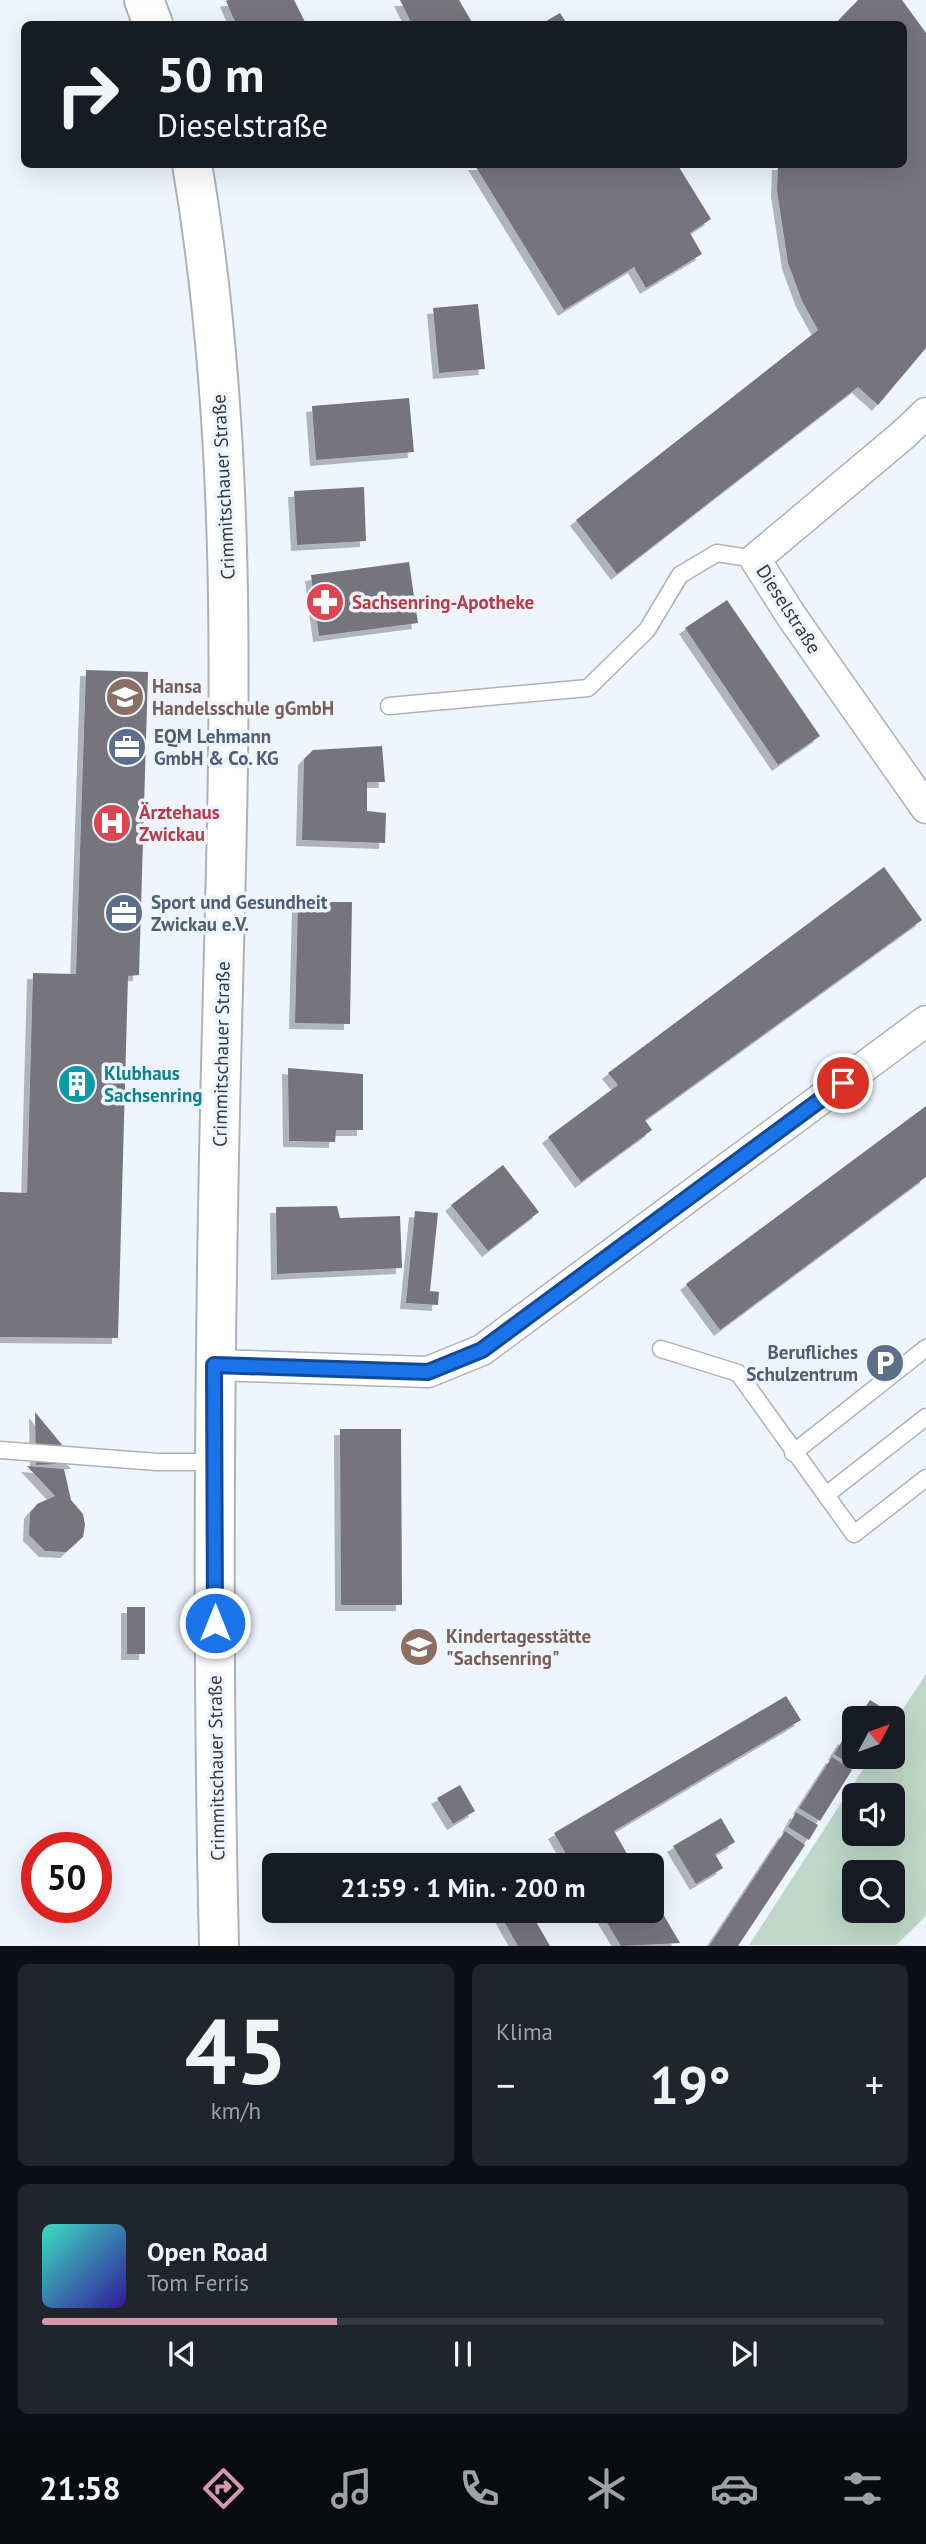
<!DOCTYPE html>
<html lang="de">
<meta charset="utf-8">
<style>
:root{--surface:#171b24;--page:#20242c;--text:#f1f3f6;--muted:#9ea1a6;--line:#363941;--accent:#d697ad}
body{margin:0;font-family:"PT Sans",sans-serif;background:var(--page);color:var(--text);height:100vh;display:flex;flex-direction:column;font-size:26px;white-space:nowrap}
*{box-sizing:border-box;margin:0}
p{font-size:23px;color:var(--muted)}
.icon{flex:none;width:38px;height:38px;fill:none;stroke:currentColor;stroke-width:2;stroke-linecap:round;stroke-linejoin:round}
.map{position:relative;height:1946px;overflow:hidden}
.drawer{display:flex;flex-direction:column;gap:18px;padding:18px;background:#0d0f14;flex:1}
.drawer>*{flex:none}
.banner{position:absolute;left:21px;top:21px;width:886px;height:147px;border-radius:10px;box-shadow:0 7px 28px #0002;background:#171b24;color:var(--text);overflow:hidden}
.needle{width:46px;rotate:49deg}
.fabs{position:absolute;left:842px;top:1706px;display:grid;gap:14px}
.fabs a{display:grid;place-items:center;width:63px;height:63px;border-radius:10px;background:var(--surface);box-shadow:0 7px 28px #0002;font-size:35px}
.speed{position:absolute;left:21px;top:1832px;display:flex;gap:14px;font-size:35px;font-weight:700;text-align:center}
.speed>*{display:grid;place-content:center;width:91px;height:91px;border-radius:50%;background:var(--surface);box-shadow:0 7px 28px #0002;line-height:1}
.speed .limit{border:10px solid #d22;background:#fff;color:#111}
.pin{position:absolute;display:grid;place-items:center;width:60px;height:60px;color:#fff;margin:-30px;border:4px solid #fff;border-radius:50%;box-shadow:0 2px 7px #0007}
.me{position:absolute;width:77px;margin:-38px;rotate:0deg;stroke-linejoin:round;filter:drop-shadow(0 0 5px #0008)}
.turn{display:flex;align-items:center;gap:24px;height:147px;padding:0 21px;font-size:32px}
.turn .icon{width:91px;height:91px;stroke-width:2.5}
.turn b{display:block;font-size:49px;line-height:60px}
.big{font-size:52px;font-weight:600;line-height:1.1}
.drawer .tile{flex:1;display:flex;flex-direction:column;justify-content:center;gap:10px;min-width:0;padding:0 24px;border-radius:10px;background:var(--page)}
.drawer .dial{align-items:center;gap:0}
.dial b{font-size:91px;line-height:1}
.song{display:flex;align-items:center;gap:21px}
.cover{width:84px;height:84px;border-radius:10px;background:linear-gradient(135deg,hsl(170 70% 55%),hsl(250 70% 35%))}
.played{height:7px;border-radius:4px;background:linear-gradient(90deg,var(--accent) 35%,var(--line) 35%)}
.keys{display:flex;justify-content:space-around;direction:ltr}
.heat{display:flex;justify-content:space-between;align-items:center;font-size:38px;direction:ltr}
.drawer .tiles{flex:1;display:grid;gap:18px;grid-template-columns:1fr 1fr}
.tile:last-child{grid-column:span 2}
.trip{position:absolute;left:262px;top:1853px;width:402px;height:70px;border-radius:10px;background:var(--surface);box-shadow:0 7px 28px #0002;font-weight:600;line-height:70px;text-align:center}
.menu{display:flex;height:112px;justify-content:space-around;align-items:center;background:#090b0e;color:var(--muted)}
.menu .icon{width:49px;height:49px}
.menu .on{color:var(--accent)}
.menu b{font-size:32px;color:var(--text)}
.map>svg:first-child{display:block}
.green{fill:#bdd8c8;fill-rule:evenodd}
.building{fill:#76747d;filter:url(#shadow)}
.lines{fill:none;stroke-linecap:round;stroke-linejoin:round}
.service-casing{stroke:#adb2ba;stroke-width:19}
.minor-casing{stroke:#adb2ba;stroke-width:33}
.secondary-casing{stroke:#adb2ba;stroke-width:42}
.service{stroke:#fff;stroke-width:16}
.minor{stroke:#fff;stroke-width:30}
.secondary{stroke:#fff;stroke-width:38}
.route-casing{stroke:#114b97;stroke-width:18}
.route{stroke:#1a73e8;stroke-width:12}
.labels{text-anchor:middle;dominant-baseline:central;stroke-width:7;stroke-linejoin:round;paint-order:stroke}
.street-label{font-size:19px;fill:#37393c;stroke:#eff5fe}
.health-label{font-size:19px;font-weight:bold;fill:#be3a42;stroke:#eff5fe;text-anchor:start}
.education-label{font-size:19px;font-weight:bold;fill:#785e54;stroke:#eff5fe;text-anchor:start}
.service-label{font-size:19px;font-weight:bold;fill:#4e5e75;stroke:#eff5fe;text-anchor:start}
.culture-label{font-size:19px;font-weight:bold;fill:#0d838f;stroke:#eff5fe;text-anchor:start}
</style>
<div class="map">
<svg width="926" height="1946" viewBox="0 0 926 1946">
<defs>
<filter id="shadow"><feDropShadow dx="-6" dy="6" stdDeviation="0" flood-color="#0004"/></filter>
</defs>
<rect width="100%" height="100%" fill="#eff5fe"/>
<!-- green -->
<path class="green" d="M926 1674V1916L896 1945H749L871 1757H892L893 1724ZM854 1796H892V1834H854ZM854 1872H892V1911H854Z"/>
<!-- building -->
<path class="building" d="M228 0H294L306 24H236L226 1Z
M400 0H459L473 24H412Z
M858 0H902L926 33V348L878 405 858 387 617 574 576 520 818 330 802 301 788 263 777 191 778 164H903V24H835Z
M560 13 567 24H541Z
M474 164H677L711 219 690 233 702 254 646 288 634 267 564 310Z
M478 304 485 369 439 373 433 308Z
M409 398 414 452 316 460 312 406Z
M364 487 366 541 297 545 294 491Z
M409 562 418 623 319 636 311 575Z
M727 600 820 736 778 765 685 628Z
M86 670 148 672 139 975 128 976 118 1338 0 1337V1192L27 1193 33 973 76 974Z
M382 746 385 782H367V811L386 813 385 843 302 840 304 759 313 750Z
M884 867 922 920 645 1120 652 1130 581 1182 548 1137 618 1085 608 1073Z
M298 902H352L350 1024 295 1023Z
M288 1068 363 1074V1130H336L335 1142 289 1141Z
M926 1106V1177L720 1330 686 1284Z
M503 1165 539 1212 488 1251 451 1205Z
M337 1206 340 1218 400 1216 402 1268 277 1274 276 1207Z
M415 1211 438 1213 430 1291 439 1292 438 1305 406 1303Z
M35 1412 77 1463 36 1465Z
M340 1429H401L402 1605H341Z
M27 1466 64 1469 71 1500 83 1514 85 1525 83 1537 66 1552 45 1551 29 1535 30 1513 37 1504 55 1496Z
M127 1607H145V1654H127Z
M786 1696 801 1720 614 1831 634 1866H573L554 1833Z
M870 1700 889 1712 885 1718H858Z
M844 1738 854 1744V1757H860L854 1767 834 1754Z
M832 1757 852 1770 820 1821 799 1808Z
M460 1785 475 1811 453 1824 437 1798Z
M796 1812 818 1825 809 1840 788 1827Z
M721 1818 735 1842 715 1854 723 1868 696 1884 673 1846Z
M785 1831 805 1845 738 1946H709Z
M653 1897 680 1943 621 1946 600 1911H653Z
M498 1911H530L550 1946H518Z"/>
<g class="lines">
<defs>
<path id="service" d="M389 706 588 688 647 630 680 575 717 553 755 559
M661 1349 738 1373 854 1534 926 1478
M0 1450 157 1462H214
M793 1453 926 1348
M826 1495 926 1417"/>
<path id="minor" d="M926 413 903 435 755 559 792 617 926 808
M214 1365 428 1372 482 1350 926 1021"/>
<path id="secondary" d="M144 0 153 24
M192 164C243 463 228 766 221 1067 214 1360 212 1653 219 1946"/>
</defs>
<!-- service casing -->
<use href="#service" class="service-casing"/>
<!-- minor casing -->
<use href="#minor" class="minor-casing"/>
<!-- secondary casing -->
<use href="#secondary" class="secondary-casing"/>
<!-- service -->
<use href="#service" class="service"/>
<!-- minor -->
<use href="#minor" class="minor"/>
<!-- secondary -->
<use href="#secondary" class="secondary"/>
</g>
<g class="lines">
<defs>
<path id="route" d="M215 1623 214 1365 428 1372 482 1350 843 1083"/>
</defs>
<!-- route casing -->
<use href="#route" class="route-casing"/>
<!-- route -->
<use href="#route" class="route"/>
</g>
<!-- icons -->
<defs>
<symbol id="pharmacy-disc" viewBox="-11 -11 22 22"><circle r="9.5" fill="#e0444e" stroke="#eff5fe"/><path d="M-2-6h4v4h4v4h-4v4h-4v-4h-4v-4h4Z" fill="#fff"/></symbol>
<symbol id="school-disc" viewBox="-11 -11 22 22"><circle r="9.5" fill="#8d6e63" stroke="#eff5fe"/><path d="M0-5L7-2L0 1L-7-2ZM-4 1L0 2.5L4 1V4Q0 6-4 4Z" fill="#fff"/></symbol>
<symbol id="office-disc" viewBox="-11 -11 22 22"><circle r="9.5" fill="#5c6f8a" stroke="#eff5fe"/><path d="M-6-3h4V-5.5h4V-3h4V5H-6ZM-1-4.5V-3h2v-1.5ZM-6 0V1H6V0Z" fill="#fff"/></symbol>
<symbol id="hospital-disc" viewBox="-11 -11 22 22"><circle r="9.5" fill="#e0444e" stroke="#eff5fe"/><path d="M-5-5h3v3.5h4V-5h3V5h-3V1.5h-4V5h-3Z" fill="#fff"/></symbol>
<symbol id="building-disc" viewBox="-11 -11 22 22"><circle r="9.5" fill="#0f9aa8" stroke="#eff5fe"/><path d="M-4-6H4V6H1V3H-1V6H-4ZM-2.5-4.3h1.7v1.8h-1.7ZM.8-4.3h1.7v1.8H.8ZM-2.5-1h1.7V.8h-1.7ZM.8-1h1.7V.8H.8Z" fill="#fff"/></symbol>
<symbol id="parking-disc" viewBox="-11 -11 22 22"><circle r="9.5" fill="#5c6f8a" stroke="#eff5fe"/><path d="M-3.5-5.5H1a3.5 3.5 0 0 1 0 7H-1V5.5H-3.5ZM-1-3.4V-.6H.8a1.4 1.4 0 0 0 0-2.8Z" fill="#fff"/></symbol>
</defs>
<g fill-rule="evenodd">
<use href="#pharmacy-disc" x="303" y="580" width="44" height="44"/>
<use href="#school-disc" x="103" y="675" width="44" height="44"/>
<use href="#office-disc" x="105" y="725" width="44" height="44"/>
<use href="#hospital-disc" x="90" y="801" width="44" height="44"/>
<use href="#office-disc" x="102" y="891" width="44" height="44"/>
<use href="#building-disc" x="55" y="1062" width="44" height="44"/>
<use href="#parking-disc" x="863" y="1341" width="44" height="44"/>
<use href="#school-disc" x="397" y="1625" width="44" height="44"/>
</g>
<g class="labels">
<!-- street labels -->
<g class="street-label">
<text transform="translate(223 487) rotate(-93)">Crimmitschauer Straße</text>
<text transform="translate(789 609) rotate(57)">Dieselstraße</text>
<text transform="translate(221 1054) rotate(-89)">Crimmitschauer Straße</text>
<text transform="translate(216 1768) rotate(-91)">Crimmitschauer Straße</text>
</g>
<!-- health labels -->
<g class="health-label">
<text x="352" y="602">Sachsenring-Apotheke</text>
<text x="139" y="812">Ärztehaus<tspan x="139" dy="22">Zwickau</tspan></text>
</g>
<!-- education labels -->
<g class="education-label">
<text x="152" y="686">Hansa<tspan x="152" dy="22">Handelsschule gGmbH</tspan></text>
<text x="446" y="1636">Kindertagesstätte<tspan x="446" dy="22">"Sachsenring"</tspan></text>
</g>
<!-- service labels -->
<g class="service-label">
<text x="154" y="736">EQM Lehmann<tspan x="154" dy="22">GmbH &amp; Co. KG</tspan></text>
<text x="151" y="902">Sport und Gesundheit<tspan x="151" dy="22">Zwickau e.V.</tspan></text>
<text x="858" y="1352" text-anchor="end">Berufliches<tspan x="858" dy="22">Schulzentrum</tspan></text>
</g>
<!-- culture labels -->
<g class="culture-label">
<text x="104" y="1073">Klubhaus<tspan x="104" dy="22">Sachsenring</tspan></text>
</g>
</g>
</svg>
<div class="fabs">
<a><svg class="needle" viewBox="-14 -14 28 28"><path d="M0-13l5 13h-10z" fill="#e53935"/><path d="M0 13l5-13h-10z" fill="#9ea1a6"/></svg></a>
<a><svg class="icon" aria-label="sound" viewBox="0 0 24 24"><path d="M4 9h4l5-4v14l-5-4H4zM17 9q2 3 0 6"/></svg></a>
<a><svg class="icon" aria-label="search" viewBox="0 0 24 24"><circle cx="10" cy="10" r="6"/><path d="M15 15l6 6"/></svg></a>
</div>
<div class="speed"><div class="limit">50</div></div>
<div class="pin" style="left:843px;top:1083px;background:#d93025"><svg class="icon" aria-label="arrive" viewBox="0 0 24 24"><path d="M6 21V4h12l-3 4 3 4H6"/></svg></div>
<svg class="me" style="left:215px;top:1623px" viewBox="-20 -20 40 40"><circle r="17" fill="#1a73e8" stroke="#fff" stroke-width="3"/><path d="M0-11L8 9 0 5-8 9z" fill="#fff"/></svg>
<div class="trip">21:59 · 1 Min. · 200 m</div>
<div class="banner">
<div class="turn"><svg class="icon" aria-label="right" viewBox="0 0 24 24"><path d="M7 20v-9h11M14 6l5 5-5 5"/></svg><div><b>50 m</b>Dieselstraße</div></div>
</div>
</div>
<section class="drawer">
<div class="tiles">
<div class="tile dial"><b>45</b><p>km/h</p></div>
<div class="tile"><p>Klima</p>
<div class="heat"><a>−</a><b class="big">19°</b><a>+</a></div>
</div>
<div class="tile">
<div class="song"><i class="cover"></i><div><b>Open Road</b><p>Tom Ferris</p></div></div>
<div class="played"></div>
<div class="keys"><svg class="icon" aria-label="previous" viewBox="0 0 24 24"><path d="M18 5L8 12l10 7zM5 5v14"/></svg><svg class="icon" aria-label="pause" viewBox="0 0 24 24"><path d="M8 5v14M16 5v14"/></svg><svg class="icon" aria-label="next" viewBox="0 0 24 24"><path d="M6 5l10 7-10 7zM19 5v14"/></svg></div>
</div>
</div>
</section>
<nav class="menu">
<b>21:58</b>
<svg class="icon on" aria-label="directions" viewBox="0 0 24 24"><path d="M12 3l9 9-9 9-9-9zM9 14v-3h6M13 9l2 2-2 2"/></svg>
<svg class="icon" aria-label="music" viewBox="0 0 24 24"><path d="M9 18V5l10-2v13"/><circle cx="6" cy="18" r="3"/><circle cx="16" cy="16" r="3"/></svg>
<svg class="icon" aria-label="phone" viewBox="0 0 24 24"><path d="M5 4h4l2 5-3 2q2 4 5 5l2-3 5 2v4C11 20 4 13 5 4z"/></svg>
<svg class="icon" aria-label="climate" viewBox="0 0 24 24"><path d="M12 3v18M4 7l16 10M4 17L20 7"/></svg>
<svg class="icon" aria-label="car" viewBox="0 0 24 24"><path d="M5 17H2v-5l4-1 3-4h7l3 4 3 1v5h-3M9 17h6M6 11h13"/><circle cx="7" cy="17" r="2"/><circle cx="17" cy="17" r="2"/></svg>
<svg class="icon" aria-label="filters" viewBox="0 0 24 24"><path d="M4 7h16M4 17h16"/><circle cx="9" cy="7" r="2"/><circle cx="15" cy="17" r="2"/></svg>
</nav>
